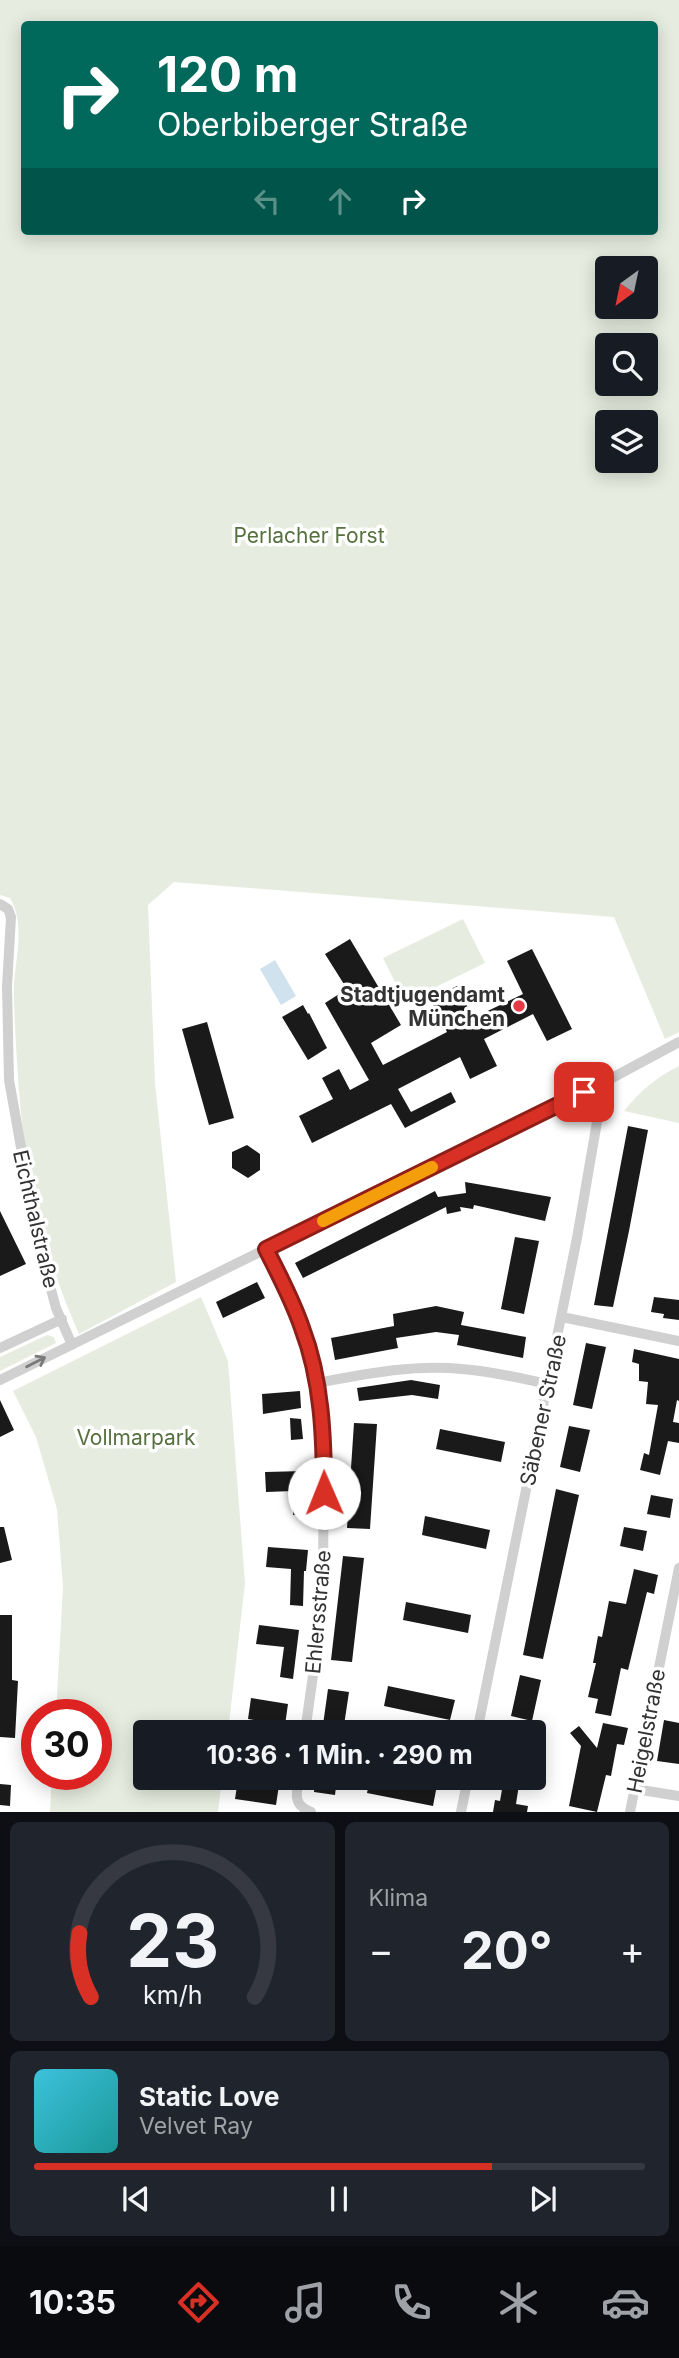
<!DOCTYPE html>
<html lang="de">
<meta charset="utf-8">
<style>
:root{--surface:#171b24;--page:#20242c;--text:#f1f3f6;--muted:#9ea1a6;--line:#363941;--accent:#d93025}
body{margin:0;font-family:Inter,sans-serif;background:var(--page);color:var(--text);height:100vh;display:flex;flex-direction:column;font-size:26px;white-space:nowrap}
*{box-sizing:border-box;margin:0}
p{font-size:23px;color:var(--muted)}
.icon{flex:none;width:38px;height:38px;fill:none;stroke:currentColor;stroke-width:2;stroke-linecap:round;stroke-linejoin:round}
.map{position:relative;height:1812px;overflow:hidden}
.sheet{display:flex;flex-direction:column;gap:10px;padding:10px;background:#0d0f14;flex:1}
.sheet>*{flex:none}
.banner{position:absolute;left:21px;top:21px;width:637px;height:214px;border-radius:7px;box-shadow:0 4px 18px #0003;background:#00695c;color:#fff;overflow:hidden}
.needle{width:46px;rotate:213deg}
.tools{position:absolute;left:595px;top:256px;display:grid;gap:14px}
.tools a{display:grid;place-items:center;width:63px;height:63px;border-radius:7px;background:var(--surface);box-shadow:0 4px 18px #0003;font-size:35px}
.speed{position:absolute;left:21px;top:1699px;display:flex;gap:14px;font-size:35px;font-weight:700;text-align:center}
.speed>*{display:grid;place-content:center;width:91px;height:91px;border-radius:50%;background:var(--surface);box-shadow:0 4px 18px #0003;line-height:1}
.speed .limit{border:10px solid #d22;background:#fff;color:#111}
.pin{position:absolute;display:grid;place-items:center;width:60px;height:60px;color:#fff;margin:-30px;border-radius:14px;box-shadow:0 4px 10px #0006}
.me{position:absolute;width:77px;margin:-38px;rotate:359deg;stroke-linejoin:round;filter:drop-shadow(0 0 5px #0008)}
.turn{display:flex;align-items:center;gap:24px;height:147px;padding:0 21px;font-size:32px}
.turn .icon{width:91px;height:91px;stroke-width:2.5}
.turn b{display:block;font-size:49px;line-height:60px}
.lanes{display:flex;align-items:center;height:66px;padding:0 21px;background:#0003;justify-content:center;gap:35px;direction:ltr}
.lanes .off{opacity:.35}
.big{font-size:52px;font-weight:700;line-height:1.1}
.sheet .widget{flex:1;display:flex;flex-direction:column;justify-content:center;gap:10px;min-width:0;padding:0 24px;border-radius:10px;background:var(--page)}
.sheet .dial{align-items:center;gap:0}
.dial svg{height:182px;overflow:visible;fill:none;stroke:var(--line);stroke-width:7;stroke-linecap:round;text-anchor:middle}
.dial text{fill:var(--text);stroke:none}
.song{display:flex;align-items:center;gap:21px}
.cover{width:84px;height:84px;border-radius:10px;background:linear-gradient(135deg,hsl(190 70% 55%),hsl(180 70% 35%))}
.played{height:7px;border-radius:4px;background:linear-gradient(90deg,var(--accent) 75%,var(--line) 75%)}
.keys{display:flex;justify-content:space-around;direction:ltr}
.heat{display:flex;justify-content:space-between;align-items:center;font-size:38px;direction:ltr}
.sheet .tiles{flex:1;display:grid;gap:10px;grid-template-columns:1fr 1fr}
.widget:last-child{grid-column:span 2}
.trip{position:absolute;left:133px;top:1720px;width:413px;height:70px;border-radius:7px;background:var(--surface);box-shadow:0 4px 18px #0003;font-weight:700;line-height:70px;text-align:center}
.tabs{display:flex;height:112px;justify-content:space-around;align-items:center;background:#090b0e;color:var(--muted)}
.tabs .icon{width:49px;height:49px}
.tabs .on{color:var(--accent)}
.tabs b{font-size:32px;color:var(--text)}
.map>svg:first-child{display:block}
.green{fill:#e6ecdf;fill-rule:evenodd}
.water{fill:#cfe2ee}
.building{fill:#1a1a1a}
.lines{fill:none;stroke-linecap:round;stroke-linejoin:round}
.minor{stroke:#d0d0d0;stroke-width:10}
.oneway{stroke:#7a7a7a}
.route-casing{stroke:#8d1f18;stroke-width:18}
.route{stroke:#d93025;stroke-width:12}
.slow{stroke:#f59e0b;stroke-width:12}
.poi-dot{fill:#e63946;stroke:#fff;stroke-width:2.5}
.labels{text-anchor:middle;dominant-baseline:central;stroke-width:7;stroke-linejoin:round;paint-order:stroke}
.park-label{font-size:21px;fill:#56703f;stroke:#fff}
.poi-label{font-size:21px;font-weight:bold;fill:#333;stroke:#fff;text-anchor:end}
.street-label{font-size:21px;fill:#333;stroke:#fff}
</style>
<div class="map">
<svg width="679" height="1812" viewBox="0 0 679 1812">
<rect width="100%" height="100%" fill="#fff"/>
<!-- green -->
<path class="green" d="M0 0H679V1032L665 1039 614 917 174 882 148 905 155 1083 176 1282 79 1334C43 1254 23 1164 18 1077 16 1047 14 1016 14 987 15 957 26 925 10 898L0 895ZM24 24H654V231H24ZM607 268H646V306H607ZM607 345H646V383H607ZM607 422H646V460H607Z
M463 919 485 963 405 1002 383 958Z
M679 1066V1123L624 1111C640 1091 657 1077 679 1066Z
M201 1297 228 1361 245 1583 228 1732H145V1778H222L218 1812H50L52 1775 96 1774V1715H56L63 1587 57 1509 36 1437 13 1391Z
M47 1335 54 1337 56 1343 0 1371V1357Z"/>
<!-- water -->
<path class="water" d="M275 960 296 996 281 1005 260 969Z"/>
<!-- building -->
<path class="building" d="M350 939 401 1025 371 1043 383 1065 447 1032 430 999 457 986 473 1018 523 994 507 961 532 949 572 1029 547 1041 533 1014 484 1039 497 1066 470 1079 460 1057 398 1089 411 1112 451 1092 456 1102 405 1128 391 1104 312 1143 299 1116 333 1099 322 1078 339 1069 350 1090 369 1080 325 1003 347 989 325 954Z
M303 1005 308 1014 309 1013 327 1048 308 1060 282 1017Z
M207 1022 234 1118 209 1125 182 1029Z
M628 1126 648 1130 629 1231 613 1307 594 1305Z
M247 1145 260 1154V1170L248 1178 232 1168V1152Z
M465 1182 551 1197 545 1221 474 1205 473 1209 460 1207 461 1211 447 1214 446 1207 303 1278 295 1263 435 1191 438 1197 466 1193Z
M0 1211 26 1264 0 1276Z
M515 1237 539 1241 524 1314 501 1309Z
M257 1282 265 1298 223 1318 216 1302Z
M654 1297 679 1300V1320L663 1318 664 1314 651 1312Z
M436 1306 464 1312 461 1325 526 1337 523 1358 457 1345 459 1335 436 1332 396 1338 398 1348 335 1360 331 1338 394 1326 393 1314Z
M586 1343 606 1347 592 1409 573 1405Z
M634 1349 679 1359V1401L677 1400 673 1422 679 1423V1443L668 1441 660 1475 640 1470 644 1453 649 1455 658 1405 646 1404 648 1382 639 1381V1364L632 1362Z
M411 1380 440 1385 438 1399 412 1395 359 1401 357 1388Z
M300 1391 301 1408 263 1414 262 1394Z
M0 1400 14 1430 0 1437Z
M290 1418 301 1419 303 1439 291 1440Z
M354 1423 377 1424 370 1529 347 1528Z
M569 1426 590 1430 580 1472 560 1467Z
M440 1429 505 1442 501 1462 436 1449Z
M305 1471 304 1515H293V1491L266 1492 265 1472Z
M556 1489 579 1495 543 1659 523 1655Z
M651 1495 673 1499 670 1518 647 1514Z
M425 1516 490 1530 486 1549 422 1535Z
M0 1527H4L12 1560 0 1563Z
M624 1527 647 1531 643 1551 620 1546Z
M268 1547 308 1550 306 1571H304L303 1606 290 1605 291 1569 266 1567Z
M343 1556 364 1558 352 1662 331 1660Z
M634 1569 658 1575 654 1594 647 1592 628 1670 621 1668 611 1716 595 1713 598 1699 588 1697 596 1663H593L598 1636 602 1637 609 1601 626 1604Z
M406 1602 471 1615 468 1633 403 1620Z
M0 1615H12V1680L18 1681 15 1738 0 1737Z
M259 1625 299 1630 293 1679 280 1677 284 1647 256 1644Z
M520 1675 541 1680 532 1721 511 1716Z
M388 1686 455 1700 450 1720 384 1706Z
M328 1689 349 1692 343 1732H322Z
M251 1698 288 1704 284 1732H253L254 1720 248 1719Z
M664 1720 679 1723V1764L657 1761Z
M603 1723 628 1728 624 1745 617 1744 611 1776 606 1775 597 1812 569 1806 581 1746 570 1733 579 1726 597 1748Z
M315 1778H337L335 1795 314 1792Z
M370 1778H401L437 1785 433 1806 367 1793Z
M504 1778H520L516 1804 528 1806 527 1812H493L495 1800 500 1801Z
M238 1779 279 1785 276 1805 235 1799Z
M0 1784 11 1785 10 1806 0 1805Z"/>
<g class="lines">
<!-- minor -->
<path class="minor" d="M0 904 8 909 11 917 7 986 9 1080 37 1237 56 1308 72 1345
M266 1249 302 1326 310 1350 317 1383 324 1440 323 1583 318 1640 305 1732
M562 1317 679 1341
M0 1348 62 1319
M0 1380 599 1085 679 1042
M317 1383C365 1374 413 1364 462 1369 491 1371 520 1378 548 1384
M477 1732 577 1238 597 1122 600 1098 599 1085
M299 1778C296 1794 293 1805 311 1812
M635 1789 679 1796
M461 1812 468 1778
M630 1812 679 1568"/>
</g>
<!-- one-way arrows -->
<defs><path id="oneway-shaft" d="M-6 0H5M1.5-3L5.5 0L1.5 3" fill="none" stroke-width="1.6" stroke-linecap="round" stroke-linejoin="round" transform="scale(1.75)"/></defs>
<use class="oneway" href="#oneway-shaft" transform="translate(36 1362) rotate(-27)"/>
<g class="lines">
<defs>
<path id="route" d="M324 1493C324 1438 322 1380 302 1328 293 1301 279 1275 266 1249L584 1092"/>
</defs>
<!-- route casing -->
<use href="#route" class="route-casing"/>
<!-- route -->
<use href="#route" class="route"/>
<!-- slow -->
<path class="slow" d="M323 1221 432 1167"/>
</g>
<!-- markers -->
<circle class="poi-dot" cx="519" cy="1006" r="7"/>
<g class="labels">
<!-- park labels -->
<g class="park-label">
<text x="309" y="535">Perlacher Forst</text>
<text x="136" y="1437">Vollmarpark</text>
</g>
<!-- poi labels -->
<g class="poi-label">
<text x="505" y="994">Stadtjugendamt<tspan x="505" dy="24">München</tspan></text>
</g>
<!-- street labels -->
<g class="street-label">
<text transform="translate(36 1219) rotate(77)">Eichthalstraße</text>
<text transform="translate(543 1410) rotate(-78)">Säbener Straße</text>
<text transform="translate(318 1612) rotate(-85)">Ehlersstraße</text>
<text transform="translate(646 1731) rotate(-79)">Heigelstraße</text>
</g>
</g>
</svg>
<div class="tools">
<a><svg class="needle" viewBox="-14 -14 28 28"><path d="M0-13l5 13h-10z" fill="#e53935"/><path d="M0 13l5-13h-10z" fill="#9ea1a6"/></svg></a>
<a><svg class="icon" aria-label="search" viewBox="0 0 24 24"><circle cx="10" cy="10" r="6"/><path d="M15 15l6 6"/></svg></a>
<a><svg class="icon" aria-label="layers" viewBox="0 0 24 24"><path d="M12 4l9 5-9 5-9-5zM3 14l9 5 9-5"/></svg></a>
</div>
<div class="speed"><div class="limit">30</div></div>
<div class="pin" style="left:584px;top:1092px;background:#d93025"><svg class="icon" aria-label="arrive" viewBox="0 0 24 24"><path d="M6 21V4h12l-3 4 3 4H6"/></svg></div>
<svg class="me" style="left:324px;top:1493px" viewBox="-20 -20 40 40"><circle r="19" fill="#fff"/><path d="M0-13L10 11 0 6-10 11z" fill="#d93025"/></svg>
<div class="trip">10:36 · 1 Min. · 290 m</div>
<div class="banner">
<div class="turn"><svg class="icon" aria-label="right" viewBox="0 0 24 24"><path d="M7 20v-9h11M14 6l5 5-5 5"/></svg><div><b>120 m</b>Oberbiberger Straße</div></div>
<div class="lanes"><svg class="icon off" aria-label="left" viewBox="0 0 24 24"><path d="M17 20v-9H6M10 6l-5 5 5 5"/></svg><svg class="icon off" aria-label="ahead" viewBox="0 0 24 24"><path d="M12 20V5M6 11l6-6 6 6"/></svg><svg class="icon" aria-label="right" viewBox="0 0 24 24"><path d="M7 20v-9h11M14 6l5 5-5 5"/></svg></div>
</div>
</div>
<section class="sheet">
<div class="tiles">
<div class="widget dial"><svg viewBox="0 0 100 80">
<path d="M14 69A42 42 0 1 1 86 69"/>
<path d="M14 69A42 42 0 0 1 9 41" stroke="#d93025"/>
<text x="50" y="56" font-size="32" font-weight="700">23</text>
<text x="50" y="72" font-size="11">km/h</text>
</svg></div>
<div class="widget"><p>Klima</p>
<div class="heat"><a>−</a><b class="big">20°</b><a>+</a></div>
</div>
<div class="widget">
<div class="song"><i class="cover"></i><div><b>Static Love</b><p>Velvet Ray</p></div></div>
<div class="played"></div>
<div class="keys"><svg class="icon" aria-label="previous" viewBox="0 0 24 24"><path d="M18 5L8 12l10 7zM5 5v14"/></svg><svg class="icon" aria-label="pause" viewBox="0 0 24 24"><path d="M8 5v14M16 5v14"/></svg><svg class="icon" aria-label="next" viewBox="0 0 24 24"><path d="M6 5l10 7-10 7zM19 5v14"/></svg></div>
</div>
</div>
</section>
<nav class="tabs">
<b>10:35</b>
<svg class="icon on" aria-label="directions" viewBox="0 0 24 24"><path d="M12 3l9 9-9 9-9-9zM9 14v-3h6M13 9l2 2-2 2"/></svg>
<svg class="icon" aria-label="music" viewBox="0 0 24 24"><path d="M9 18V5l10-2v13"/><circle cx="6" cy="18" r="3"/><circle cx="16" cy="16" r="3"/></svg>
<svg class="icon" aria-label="phone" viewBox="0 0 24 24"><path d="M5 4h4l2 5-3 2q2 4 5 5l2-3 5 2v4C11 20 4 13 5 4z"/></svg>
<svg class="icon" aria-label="climate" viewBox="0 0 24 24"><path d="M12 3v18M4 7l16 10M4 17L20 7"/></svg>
<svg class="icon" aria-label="car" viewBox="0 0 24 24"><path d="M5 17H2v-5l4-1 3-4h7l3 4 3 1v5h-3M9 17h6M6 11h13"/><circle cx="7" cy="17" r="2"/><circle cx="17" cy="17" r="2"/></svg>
</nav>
